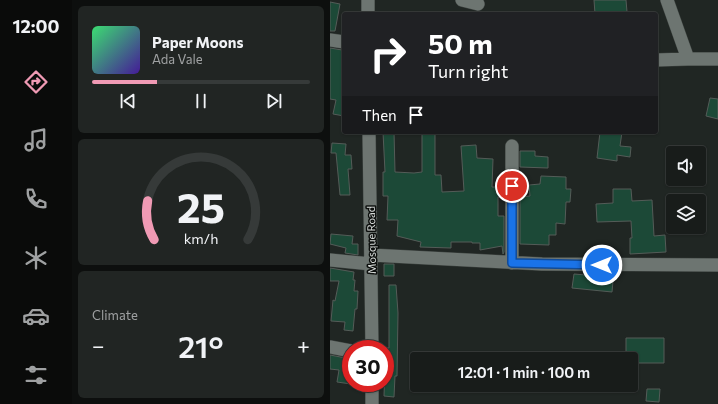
<!DOCTYPE html>
<meta charset="utf-8">
<style>
:root{--surface:#181c1a;--page:#212523;--text:#f1f3f6;--muted:#9fa1a2;--line:#363a39;--accent:#f09ab4}
body{margin:0;font-family:Commissioner,sans-serif;background:var(--page);color:var(--text);height:100vh;display:flex;flex-direction:column;font-size:15px;white-space:nowrap}
*{box-sizing:border-box;margin:0}
p{font-size:13px;color:var(--muted)}
.icon{flex:none;width:22px;height:22px;fill:none;stroke:currentColor;stroke-width:2;stroke-linecap:round;stroke-linejoin:round}
.map{position:relative;flex:1;overflow:hidden}
.side{display:flex;flex-direction:column;gap:6px;padding:6px;background:#0d0f0e;width:258px}
.side>*{flex:none}
.guide{position:absolute;left:12px;top:12px;width:316px;height:122px;border-radius:4px;box-shadow:0 1px 3px #0004,0 0 0 1px var(--line);background:#202124;color:#fff;overflow:hidden}
.tools{position:absolute;left:336px;top:146px;display:grid;gap:8px}
.tools a{display:grid;place-items:center;width:40px;height:40px;border-radius:4px;background:var(--surface);box-shadow:0 1px 3px #0004,0 0 0 1px var(--line);font-size:20px}
.speed{position:absolute;left:12px;top:340px;display:flex;gap:8px;font-size:20px;font-weight:700;text-align:center}
.speed>*{display:grid;place-content:center;width:52px;height:52px;border-radius:50%;background:var(--surface);box-shadow:0 1px 3px #0004,0 0 0 1px var(--line);line-height:1}
.speed .limit{border:6px solid #d22;background:#fff;color:#111}
.pin{position:absolute;display:grid;place-items:center;width:34px;height:34px;color:#fff;margin:-17px;border:2px solid #fff;border-radius:50%;box-shadow:0 1px 4px #0007}
.me{position:absolute;width:44px;margin:-22px;rotate:270deg;stroke-linejoin:round;filter:drop-shadow(0 0 3px #0008)}
.turn{display:flex;align-items:center;gap:14px;height:84px;padding:0 20px;font-size:18px}
.turn .icon{width:52px;height:52px;stroke-width:2.5}
.turn b{display:block;font-size:28px;line-height:34px}
.then{display:flex;align-items:center;height:38px;padding:0 20px;background:#0003;gap:8px;font-size:15px}
.big{font-size:30px;font-weight:600;line-height:1.1}
.side .widget{flex:1;display:flex;flex-direction:column;justify-content:center;gap:6px;min-width:0;padding:0 14px;border-radius:6px;background:var(--page)}
.side .dial{align-items:center;gap:0}
.dial svg{height:104px;overflow:visible;fill:none;stroke:var(--line);stroke-width:7;stroke-linecap:round;text-anchor:middle}
.dial text{fill:var(--text);stroke:none}
.song{display:flex;align-items:center;gap:12px}
.cover{width:48px;height:48px;border-radius:6px;background:linear-gradient(135deg,hsl(140 70% 55%),hsl(260 70% 35%))}
.played{height:4px;border-radius:2px;background:linear-gradient(90deg,var(--accent) 30%,var(--line) 30%)}
.keys{display:flex;justify-content:space-around;direction:ltr}
.heat{display:flex;justify-content:space-between;align-items:center;font-size:22px;direction:ltr}
.trip{position:absolute;left:80px;top:352px;width:228px;height:40px;border-radius:4px;background:var(--surface);box-shadow:0 1px 3px #0004,0 0 0 1px var(--line);font-weight:600;line-height:40px;text-align:center}
main{display:flex;flex:1;min-height:0}
.dock{display:flex;flex-direction:column;width:72px;justify-content:space-around;align-items:center;background:#0a0b0a;color:var(--muted)}
.dock .icon{width:28px;height:28px}
.dock .selected{color:var(--accent)}
.dock b{font-size:18px;color:var(--text)}
.map>svg:first-child{display:block}
.building{fill:#1c4937;stroke:#545c58}
.lines{fill:none;stroke-linecap:round;stroke-linejoin:round}
.minor-casing{stroke:#3e4441;stroke-width:14}
.minor{stroke:#6d7571;stroke-width:13}
.route-casing{stroke:#114b97;stroke-width:10}
.route{stroke:#1a73e8;stroke-width:7}
.labels{text-anchor:middle;dominant-baseline:central;stroke-width:3;stroke-linejoin:round;paint-order:stroke}
.street-label{font-size:11px;fill:#d6dad8;stroke:#0c0f0d}
</style>
<main>
<nav class="dock">
<b>12:00</b>
<svg class="icon selected" aria-label="directions" viewBox="0 0 24 24"><path d="M12 3l9 9-9 9-9-9zM9 14v-3h6M13 9l2 2-2 2"/></svg>
<svg class="icon" aria-label="music" viewBox="0 0 24 24"><path d="M9 18V5l10-2v13"/><circle cx="6" cy="18" r="3"/><circle cx="16" cy="16" r="3"/></svg>
<svg class="icon" aria-label="phone" viewBox="0 0 24 24"><path d="M5 4h4l2 5-3 2q2 4 5 5l2-3 5 2v4C11 20 4 13 5 4z"/></svg>
<svg class="icon" aria-label="climate" viewBox="0 0 24 24"><path d="M12 3v18M4 7l16 10M4 17L20 7"/></svg>
<svg class="icon" aria-label="car" viewBox="0 0 24 24"><path d="M5 17H2v-5l4-1 3-4h7l3 4 3 1v5h-3M9 17h6M6 11h13"/><circle cx="7" cy="17" r="2"/><circle cx="17" cy="17" r="2"/></svg>
<svg class="icon" aria-label="filters" viewBox="0 0 24 24"><path d="M4 7h16M4 17h16"/><circle cx="9" cy="7" r="2"/><circle cx="15" cy="17" r="2"/></svg>
</nav>
<section class="side">
<div class="widget">
<div class="song"><i class="cover"></i><div><b>Paper Moons</b><p>Ada Vale</p></div></div>
<div class="played"></div>
<div class="keys"><svg class="icon" aria-label="previous" viewBox="0 0 24 24"><path d="M18 5L8 12l10 7zM5 5v14"/></svg><svg class="icon" aria-label="pause" viewBox="0 0 24 24"><path d="M8 5v14M16 5v14"/></svg><svg class="icon" aria-label="next" viewBox="0 0 24 24"><path d="M6 5l10 7-10 7zM19 5v14"/></svg></div>
</div>
<div class="widget dial"><svg viewBox="0 0 100 80">
<path d="M14 69A42 42 0 1 1 86 69"/>
<path d="M14 69A42 42 0 0 1 9 39" stroke="#f09ab4"/>
<text x="50" y="56" font-size="32" font-weight="700">25</text>
<text x="50" y="72" font-size="11">km/h</text>
</svg></div>
<div class="widget"><p>Climate</p>
<div class="heat"><a>−</a><b class="big">21°</b><a>+</a></div>
</div>
</section>
<div class="map">
<svg width="388" height="404" viewBox="0 0 388 404">
<rect width="100%" height="100%" fill="#202623"/>
<!-- building -->
<path class="building" d="M264 0H296L297 12 265 14Z
M0 2 10 4 5 31H0Z
M0 48 12 50V52H14V116L3 114 6 100 0 99Z
M380 98 388 99V119L376 116Z
M53 132H64L65 172 84 173 92 172V132H105V175H111L112 192 134 191 131 146 146 145 147 158 163 159 162 187H172V197H168V216H174V252L173 254 172 246 150 250V243H142V242H121V248L90 247 91 242 67 236 68 220H57L58 196H53V172H55Z
M270 132H292L290 146 301 147 300 157 287 155V161L267 158Z
M2 143 16 144 15 155H21L22 169H18L20 195H10L6 153H1Z
M190 151H205V156L218 157V168L190 167Z
M211 176 236 177V189H241L240 202H236L235 224 226 223V235H219V245L190 244V197L200 196 199 185 210 184Z
M283 189H301L302 201 322 200 324 236 335 235 336 252 300 254V238H302L301 221 267 222 266 204 283 203Z
M1 234 23 236 22 244H28V255L15 253 16 248 0 244Z
M54 264H64V276H54Z
M0 268 24 272 23 280H25L24 291H28L27 309H25L23 331 14 330 15 322 1 321 3 300 5 301 9 281H0Z
M244 274 268 276V278L283 281 282 292 242 288Z
M59 285H66L68 313 67 376H65L64 397 54 396 55 365 57 348H59Z
M296 338H334V363H301V359H296Z
M0 355 21 359V384L7 382 9 370 0 369Z
M317 389H330L329 402 316 401Z"/>
<g class="lines">
<defs>
<path id="minor" d="M132 0 148 4
M337 0 358 59
M38 14V0
M0 40 14 42
M326 60 358 59H388
M39 132 42 349
M182 146V263
M41 255 212 264 388 265
M0 260 41 264
M0 347 21 351
M42 383V404"/>
</defs>
<!-- minor casing -->
<use href="#minor" class="minor-casing"/>
<!-- minor -->
<use href="#minor" class="minor"/>
</g>
<g class="lines">
<defs>
<path id="route" d="M182 186V263L272 265"/>
</defs>
<!-- route casing -->
<use href="#route" class="route-casing"/>
<!-- route -->
<use href="#route" class="route"/>
</g>
<g class="labels">
<!-- street labels -->
<g class="street-label">
<text transform="translate(41 240) rotate(-91)">Mosque Road</text>
</g>
</g>
</svg>
<div class="tools">
<a><svg class="icon" aria-label="sound" viewBox="0 0 24 24"><path d="M4 9h4l5-4v14l-5-4H4zM17 9q2 3 0 6"/></svg></a>
<a><svg class="icon" aria-label="layers" viewBox="0 0 24 24"><path d="M12 4l9 5-9 5-9-5zM3 14l9 5 9-5"/></svg></a>
</div>
<div class="speed"><div class="limit">30</div></div>
<div class="pin" style="left:182px;top:186px;background:#d93025"><svg class="icon" aria-label="arrive" viewBox="0 0 24 24"><path d="M6 21V4h12l-3 4 3 4H6"/></svg></div>
<svg class="me" style="left:272px;top:265px" viewBox="-20 -20 40 40"><circle r="17" fill="#1a73e8" stroke="#fff" stroke-width="3"/><path d="M0-11L8 9 0 5-8 9z" fill="#fff"/></svg>
<div class="trip">12:01 · 1 min · 100 m</div>
<div class="guide">
<div class="turn"><svg class="icon" aria-label="right" viewBox="0 0 24 24"><path d="M7 20v-9h11M14 6l5 5-5 5"/></svg><div><b>50 m</b>Turn right</div></div>
<div class="then">Then<svg class="icon" aria-label="arrive" viewBox="0 0 24 24"><path d="M6 21V4h12l-3 4 3 4H6"/></svg></div>
</div>
</div>
</main>
